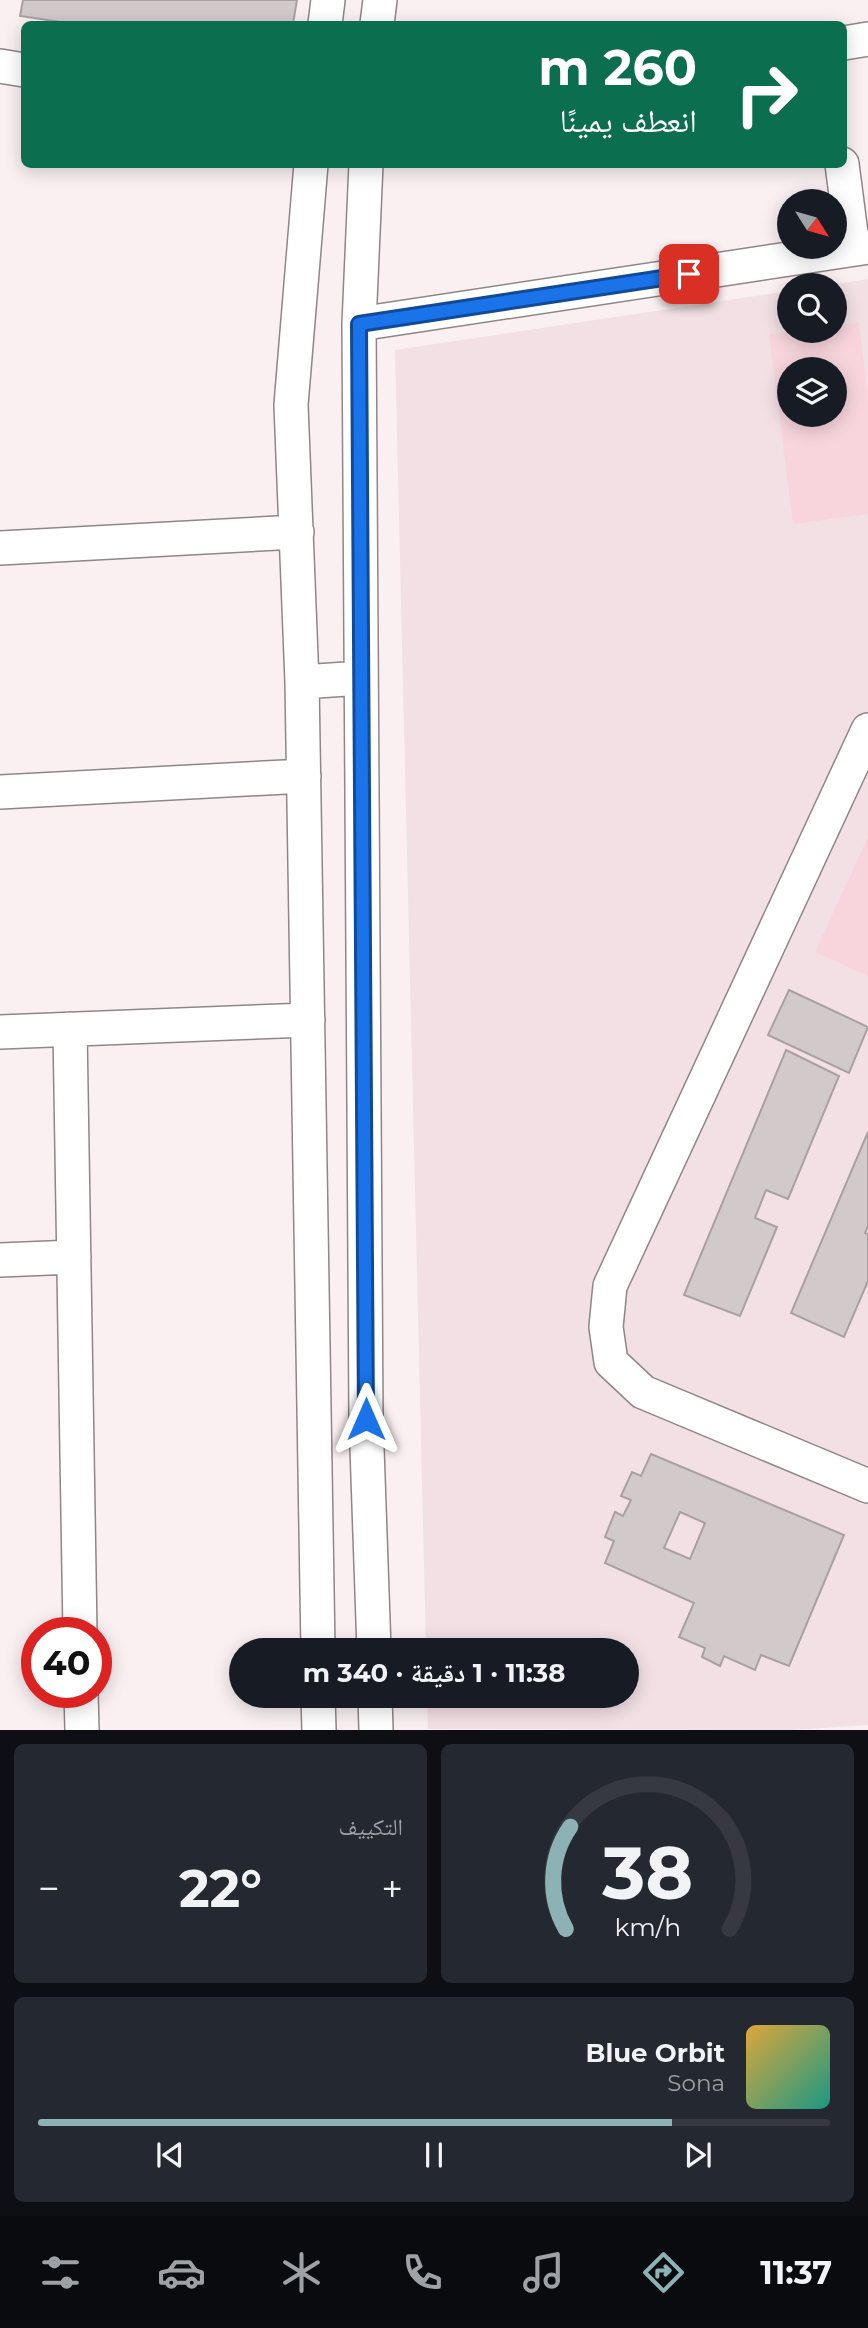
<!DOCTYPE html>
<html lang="ar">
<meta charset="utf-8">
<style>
:root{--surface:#171b24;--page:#242831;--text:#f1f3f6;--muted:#9ea1a6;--line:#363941;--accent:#8db2b5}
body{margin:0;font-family:Montserrat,"Noto Naskh Arabic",sans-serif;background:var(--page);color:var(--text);direction:rtl;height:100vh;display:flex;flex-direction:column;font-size:26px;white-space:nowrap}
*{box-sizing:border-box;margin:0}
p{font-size:23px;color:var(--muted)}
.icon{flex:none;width:38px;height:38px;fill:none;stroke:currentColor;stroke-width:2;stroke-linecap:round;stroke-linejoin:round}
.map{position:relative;height:1730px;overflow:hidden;direction:ltr}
.drawer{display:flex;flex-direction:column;gap:14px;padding:14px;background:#0d0f14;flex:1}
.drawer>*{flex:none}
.top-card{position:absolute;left:21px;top:21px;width:826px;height:147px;border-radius:10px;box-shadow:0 4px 18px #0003;direction:rtl;background:#0b6e4f;color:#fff;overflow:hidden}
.needle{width:46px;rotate:127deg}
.tools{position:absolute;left:777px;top:189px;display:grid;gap:14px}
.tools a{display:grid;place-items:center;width:70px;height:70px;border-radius:50%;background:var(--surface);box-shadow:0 4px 18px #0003;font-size:35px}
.speed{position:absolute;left:21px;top:1617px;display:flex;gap:14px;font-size:35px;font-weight:700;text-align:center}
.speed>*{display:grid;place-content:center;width:91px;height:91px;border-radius:50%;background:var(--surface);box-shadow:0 4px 18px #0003;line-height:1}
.speed .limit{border:10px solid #d22;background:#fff;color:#111}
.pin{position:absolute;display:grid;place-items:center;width:60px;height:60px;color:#fff;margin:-30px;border-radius:14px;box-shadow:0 4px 10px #0006}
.me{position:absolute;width:77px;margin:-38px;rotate:0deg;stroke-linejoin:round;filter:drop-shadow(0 0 5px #0008)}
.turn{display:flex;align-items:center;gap:24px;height:147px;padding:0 35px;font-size:32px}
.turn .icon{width:91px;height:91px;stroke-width:2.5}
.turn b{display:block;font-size:49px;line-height:60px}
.big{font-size:52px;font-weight:700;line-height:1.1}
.drawer .card{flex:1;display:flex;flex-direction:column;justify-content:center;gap:10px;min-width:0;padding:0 24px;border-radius:10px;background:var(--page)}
.drawer .dial{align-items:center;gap:0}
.dial svg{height:182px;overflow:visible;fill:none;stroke:var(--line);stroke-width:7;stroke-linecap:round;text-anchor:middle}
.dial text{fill:var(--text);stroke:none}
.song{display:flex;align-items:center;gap:21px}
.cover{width:84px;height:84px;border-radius:10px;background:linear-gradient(135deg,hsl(40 70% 55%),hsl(170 70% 35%))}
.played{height:7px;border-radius:4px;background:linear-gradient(90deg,var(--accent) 80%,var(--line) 80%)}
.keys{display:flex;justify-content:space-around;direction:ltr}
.heat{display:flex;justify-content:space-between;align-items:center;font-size:38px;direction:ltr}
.drawer .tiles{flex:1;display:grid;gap:14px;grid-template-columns:1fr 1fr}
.card:last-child{grid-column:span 2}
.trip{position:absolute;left:229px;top:1638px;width:410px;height:70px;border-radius:35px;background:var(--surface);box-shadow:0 4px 18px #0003;font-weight:700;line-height:70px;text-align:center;direction:rtl}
.tabs{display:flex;height:112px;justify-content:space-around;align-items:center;background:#090b0e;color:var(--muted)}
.tabs .icon{width:49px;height:49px}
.tabs .current{color:var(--accent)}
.tabs b{font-size:32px;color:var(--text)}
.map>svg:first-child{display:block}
.built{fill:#f2e0e4;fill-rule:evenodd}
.green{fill:#f8d5dd;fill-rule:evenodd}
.building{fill:#d2c9ca;stroke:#a9a0a2;stroke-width:2;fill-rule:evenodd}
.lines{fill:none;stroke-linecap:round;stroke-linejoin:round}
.minor-casing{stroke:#8e8688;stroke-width:36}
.minor{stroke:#fff;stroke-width:33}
.route-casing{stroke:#114b97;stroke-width:18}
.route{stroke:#1a73e8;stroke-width:12}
</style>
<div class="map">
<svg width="868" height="1730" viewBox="0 0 868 1730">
<rect width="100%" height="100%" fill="#faf0f2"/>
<!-- built -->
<path class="built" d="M868 279V1725L793 1730 428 1729 427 1696H626V1650H426L395 350 789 291V331H835V285H829ZM789 369H835V415H789Z"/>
<!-- green -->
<path class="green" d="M859 323 868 397V514L793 524 769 334 835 331V326ZM789 369H835V415H789Z
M868 837V976L815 952Z"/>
<!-- building -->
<path class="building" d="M23 0H297L293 24H74L20 16Z
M789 990 868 1027 849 1073 768 1035Z
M786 1050 839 1076 788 1199 766 1190 755 1218 777 1227 740 1316 684 1295Z
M868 1132V1226L865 1233 868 1234V1281L844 1337 791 1313Z
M651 1454 844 1535 789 1666 761 1655 755 1670 724 1656 720 1666 702 1657 705 1648 679 1637 694 1603 605 1563 614 1541 605 1537 615 1512 623 1516 631 1500 621 1496 632 1472 641 1476ZM680 1512 705 1523 690 1559 664 1548Z"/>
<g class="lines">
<defs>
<path id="minor" d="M325 24 328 0
M377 24 380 0
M844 43 868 39
M0 66 24 70
M311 164 291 405 302 682 318 1650
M366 164 359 324 366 1419 374 1650
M842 164 853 249
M359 324 868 247
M0 548 297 532
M302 682 361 678
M868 730 610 1286 606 1327 611 1362 643 1392 868 1486
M0 792 304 776
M70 1029 80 1633
M0 1032 308 1020
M0 1260 74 1257
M81 1692 82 1730
M318 1696 319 1730
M375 1696 376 1730"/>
</defs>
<!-- minor casing -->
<use href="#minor" class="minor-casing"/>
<!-- minor -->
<use href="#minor" class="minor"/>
</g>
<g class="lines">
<defs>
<path id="route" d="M366 1419 359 324 689 274"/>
</defs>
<!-- route casing -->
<use href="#route" class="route-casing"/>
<!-- route -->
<use href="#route" class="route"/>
</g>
</svg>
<div class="tools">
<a><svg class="needle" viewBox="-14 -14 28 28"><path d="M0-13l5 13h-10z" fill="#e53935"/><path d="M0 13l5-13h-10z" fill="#9ea1a6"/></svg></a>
<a><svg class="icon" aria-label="search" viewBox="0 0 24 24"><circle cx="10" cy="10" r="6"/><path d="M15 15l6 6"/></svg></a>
<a><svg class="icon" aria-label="layers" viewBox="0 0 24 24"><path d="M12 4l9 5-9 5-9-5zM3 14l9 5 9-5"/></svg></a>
</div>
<div class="speed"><div class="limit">40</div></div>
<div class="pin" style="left:689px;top:274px;background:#d93025"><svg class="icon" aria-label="arrive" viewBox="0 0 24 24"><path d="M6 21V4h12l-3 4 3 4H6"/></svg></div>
<svg class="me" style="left:366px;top:1419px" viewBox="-20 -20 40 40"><path d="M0-17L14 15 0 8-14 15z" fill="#1a73e8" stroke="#fff" stroke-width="4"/></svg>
<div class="trip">11:38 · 1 دقيقة · 340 m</div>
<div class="top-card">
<div class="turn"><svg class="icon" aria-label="right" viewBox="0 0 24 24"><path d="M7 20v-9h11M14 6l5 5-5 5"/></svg><div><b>260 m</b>انعطف يمينًا</div></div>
</div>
</div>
<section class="drawer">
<div class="tiles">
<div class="card dial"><svg viewBox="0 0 100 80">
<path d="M14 69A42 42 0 1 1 86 69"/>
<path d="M14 69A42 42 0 0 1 16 24" stroke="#8db2b5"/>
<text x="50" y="56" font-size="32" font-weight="700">38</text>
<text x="50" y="72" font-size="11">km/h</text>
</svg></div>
<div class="card"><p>التكييف</p>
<div class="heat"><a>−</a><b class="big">22°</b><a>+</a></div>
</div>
<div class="card">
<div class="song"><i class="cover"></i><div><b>Blue Orbit</b><p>Sona</p></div></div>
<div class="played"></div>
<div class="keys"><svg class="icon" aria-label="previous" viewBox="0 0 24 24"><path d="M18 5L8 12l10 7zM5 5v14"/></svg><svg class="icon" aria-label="pause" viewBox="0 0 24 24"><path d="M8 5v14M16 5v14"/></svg><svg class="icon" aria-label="next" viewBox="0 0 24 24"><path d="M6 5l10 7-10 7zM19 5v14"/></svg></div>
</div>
</div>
</section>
<nav class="tabs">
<b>11:37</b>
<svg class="icon current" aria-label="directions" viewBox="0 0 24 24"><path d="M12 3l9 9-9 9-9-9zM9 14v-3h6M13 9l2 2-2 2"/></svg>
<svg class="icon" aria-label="music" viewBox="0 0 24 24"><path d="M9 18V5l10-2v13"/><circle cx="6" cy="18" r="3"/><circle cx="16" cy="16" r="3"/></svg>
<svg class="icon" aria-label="phone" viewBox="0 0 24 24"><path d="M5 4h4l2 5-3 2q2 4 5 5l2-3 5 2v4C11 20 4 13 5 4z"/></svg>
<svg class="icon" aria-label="climate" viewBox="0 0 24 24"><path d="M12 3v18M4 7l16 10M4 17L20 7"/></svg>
<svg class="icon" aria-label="car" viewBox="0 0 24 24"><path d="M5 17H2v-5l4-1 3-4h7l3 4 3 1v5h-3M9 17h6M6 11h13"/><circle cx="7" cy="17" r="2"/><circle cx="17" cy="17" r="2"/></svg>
<svg class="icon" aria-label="filters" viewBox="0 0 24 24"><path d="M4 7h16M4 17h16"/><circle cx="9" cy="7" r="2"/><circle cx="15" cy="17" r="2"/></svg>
</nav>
